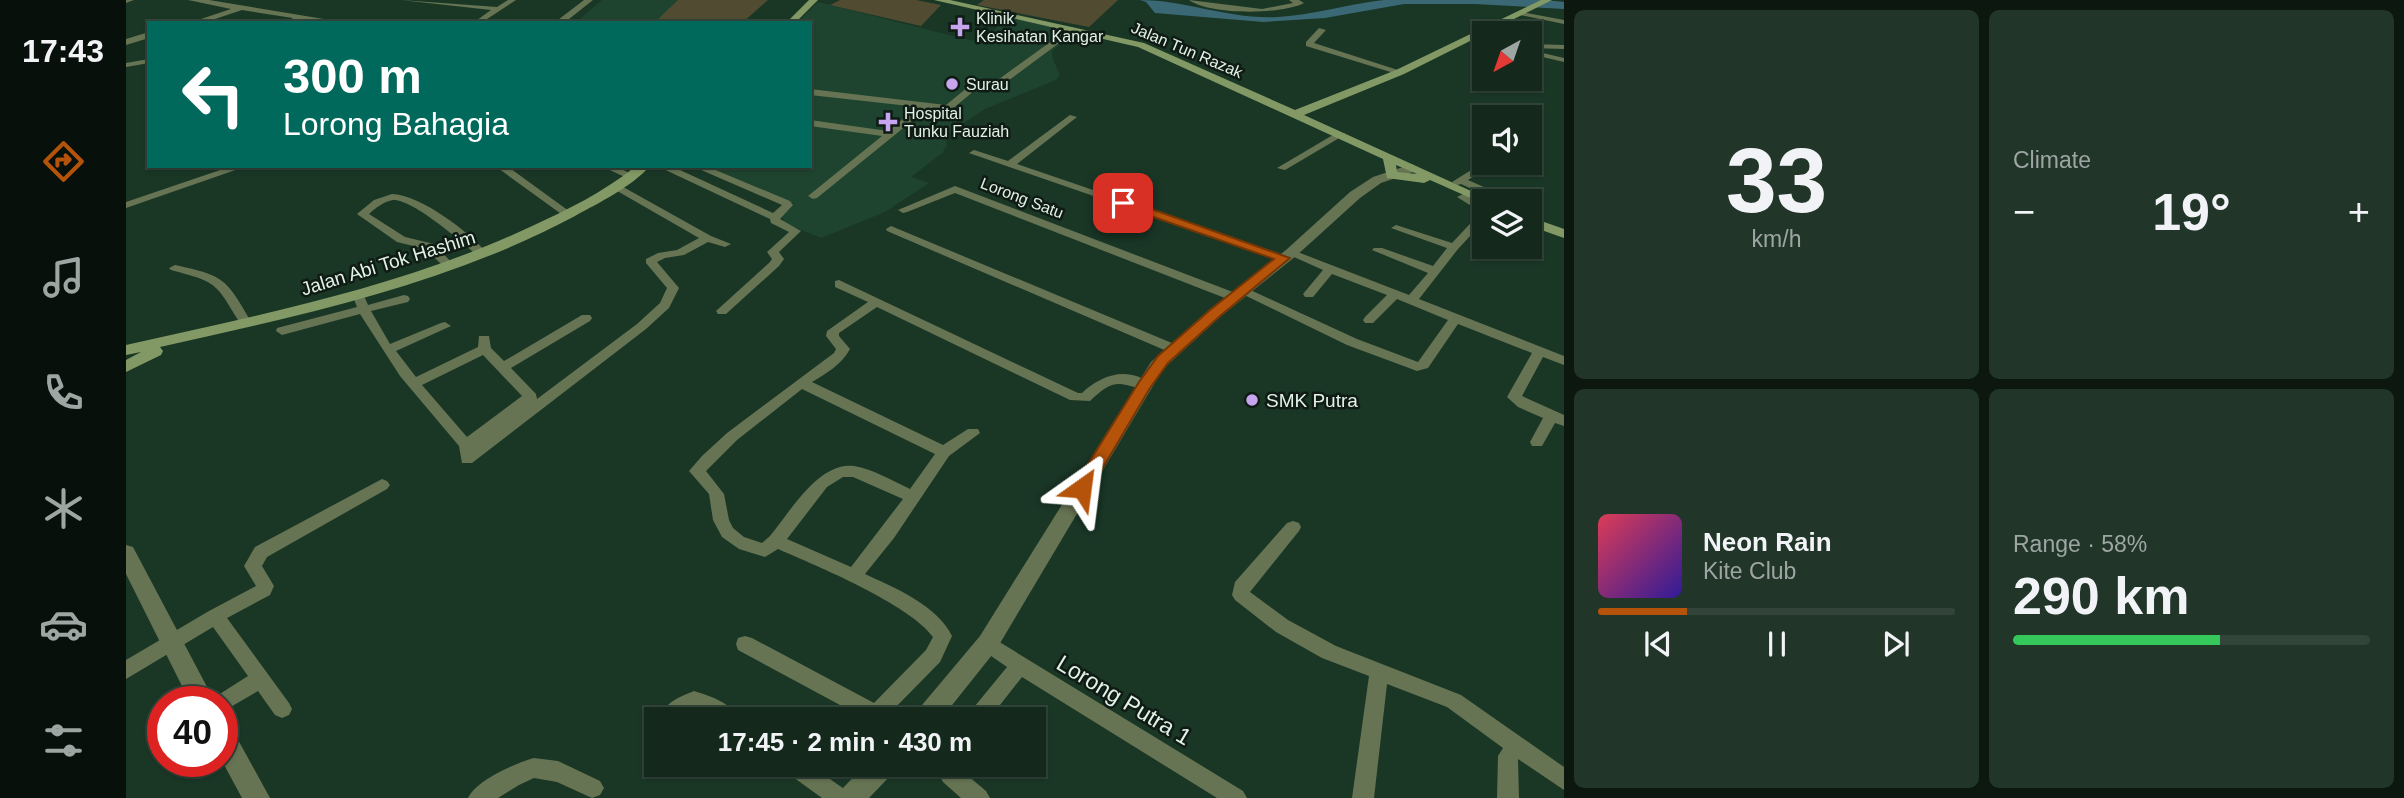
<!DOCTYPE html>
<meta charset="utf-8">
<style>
:root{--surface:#14291c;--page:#213529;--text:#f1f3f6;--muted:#9da6a3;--line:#33453b;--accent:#b45309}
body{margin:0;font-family:Helvetica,sans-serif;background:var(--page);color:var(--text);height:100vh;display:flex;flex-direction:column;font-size:26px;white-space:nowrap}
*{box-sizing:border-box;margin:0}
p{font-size:23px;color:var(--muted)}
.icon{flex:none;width:38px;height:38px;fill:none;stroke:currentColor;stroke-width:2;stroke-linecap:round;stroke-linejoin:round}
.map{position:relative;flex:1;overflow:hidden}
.details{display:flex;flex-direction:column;gap:10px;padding:10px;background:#0b170f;width:840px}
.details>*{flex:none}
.banner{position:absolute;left:21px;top:21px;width:665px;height:147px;border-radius:0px;box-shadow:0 2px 5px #0004,0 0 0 2px var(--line);background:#00695c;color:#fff;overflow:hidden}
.needle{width:46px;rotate:220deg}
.fabs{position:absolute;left:1346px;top:21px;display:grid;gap:14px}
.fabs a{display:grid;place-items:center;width:70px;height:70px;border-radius:0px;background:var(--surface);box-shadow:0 2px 5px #0004,0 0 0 2px var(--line);font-size:35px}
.speed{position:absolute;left:21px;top:686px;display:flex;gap:14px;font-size:35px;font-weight:700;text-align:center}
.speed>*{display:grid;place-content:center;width:91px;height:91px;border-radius:50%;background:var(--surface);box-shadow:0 2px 5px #0004,0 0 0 2px var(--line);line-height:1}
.speed .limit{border:10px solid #d22;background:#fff;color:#111}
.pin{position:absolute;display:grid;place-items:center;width:60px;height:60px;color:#fff;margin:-30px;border-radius:14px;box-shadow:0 4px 10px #0006}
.me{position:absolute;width:77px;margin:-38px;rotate:31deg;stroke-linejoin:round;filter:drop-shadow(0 0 5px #0008)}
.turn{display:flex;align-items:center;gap:24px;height:147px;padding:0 21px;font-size:32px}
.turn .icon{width:91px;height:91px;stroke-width:2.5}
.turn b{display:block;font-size:49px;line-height:60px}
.big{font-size:52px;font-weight:600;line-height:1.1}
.details .widget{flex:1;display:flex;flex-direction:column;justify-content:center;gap:10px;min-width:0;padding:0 24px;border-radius:10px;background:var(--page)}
.details .dial{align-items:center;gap:0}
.dial b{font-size:91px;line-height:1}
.song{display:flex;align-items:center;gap:21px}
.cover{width:84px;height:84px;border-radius:10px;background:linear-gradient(135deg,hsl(350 70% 55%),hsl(250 70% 35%))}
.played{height:7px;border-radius:4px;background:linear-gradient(90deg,var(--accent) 25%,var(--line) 25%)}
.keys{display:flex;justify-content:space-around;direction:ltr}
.heat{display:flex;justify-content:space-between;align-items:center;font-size:38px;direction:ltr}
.charge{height:10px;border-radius:5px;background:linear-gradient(90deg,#34c759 58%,var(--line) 0)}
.details .tiles{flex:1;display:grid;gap:10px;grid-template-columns:repeat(2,1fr)}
.trip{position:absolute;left:518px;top:707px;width:402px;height:70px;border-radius:0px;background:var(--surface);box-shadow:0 2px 5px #0004,0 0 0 2px var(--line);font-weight:600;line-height:70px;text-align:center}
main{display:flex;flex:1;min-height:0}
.dock{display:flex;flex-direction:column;width:126px;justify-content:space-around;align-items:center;background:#08100b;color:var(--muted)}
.dock .icon{width:49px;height:49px}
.dock .selected{color:var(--accent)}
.dock b{font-size:32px;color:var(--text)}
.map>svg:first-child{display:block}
.built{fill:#1e432e}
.green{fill:#514c31}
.water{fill:#3a6874}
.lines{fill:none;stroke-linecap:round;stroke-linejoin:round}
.minor{fill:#667453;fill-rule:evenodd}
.tertiary{fill:#667453;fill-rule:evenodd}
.secondary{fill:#839965;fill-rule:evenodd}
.route{fill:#b45309;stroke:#753606;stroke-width:2}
.poi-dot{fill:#c7a6ef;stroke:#0f1b14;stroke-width:2.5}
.labels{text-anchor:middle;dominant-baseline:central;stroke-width:5;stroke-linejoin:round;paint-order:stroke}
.far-poi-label{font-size:16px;fill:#e1f2e7;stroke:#0f1b14;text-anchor:start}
.far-street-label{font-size:16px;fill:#e1f2e7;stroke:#0f1b14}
.street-label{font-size:19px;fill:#e1f2e7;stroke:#0f1b14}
.poi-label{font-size:19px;fill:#e1f2e7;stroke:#0f1b14;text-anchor:start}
.near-street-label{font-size:23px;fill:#e1f2e7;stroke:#0f1b14}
</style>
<main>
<nav class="dock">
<b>17:43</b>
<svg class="icon selected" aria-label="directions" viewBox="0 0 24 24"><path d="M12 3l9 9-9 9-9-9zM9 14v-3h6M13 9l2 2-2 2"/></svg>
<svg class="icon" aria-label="music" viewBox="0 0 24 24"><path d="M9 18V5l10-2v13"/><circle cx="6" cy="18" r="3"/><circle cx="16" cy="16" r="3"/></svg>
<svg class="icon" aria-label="phone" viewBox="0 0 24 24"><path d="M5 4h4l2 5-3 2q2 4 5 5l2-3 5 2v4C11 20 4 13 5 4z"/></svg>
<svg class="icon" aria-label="climate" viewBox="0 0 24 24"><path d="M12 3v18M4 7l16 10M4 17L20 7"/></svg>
<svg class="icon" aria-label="car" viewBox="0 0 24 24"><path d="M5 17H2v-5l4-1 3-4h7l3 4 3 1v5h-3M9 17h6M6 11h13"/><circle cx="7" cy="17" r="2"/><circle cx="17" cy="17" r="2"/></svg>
<svg class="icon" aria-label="filters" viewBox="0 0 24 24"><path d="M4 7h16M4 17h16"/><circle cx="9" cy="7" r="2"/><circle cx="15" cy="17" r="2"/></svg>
</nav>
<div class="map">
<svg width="1438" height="798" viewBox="0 0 1438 798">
<rect width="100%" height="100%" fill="#1a3726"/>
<!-- built -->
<path class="built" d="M476 0H642L616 23H449Z
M692 2 855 43 882 17 950 32 926 51 927 59 934 75 930 80 859 109 820 135 821 146 816 153 785 177 803 183 759 212 695 238 658 223 656 216 668 204 579 166H684V23H671Z"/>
<!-- green -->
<path class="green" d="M552 0H642L616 23 529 22Z
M714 0H790L815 5 795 26 704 5Z
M858 0H992L963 27 851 5Z"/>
<!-- water -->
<path class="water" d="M1014 0C1060 0 1105 20 1152 17 1188 15 1222 4 1258 0 1310 0 1367 0 1419 0L1438 2V9L1349 4H1278L1199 18 1137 22 1029 13 1020 2Z"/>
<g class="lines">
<!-- minor -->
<path class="minor" d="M0 0H8L0 3Z
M275 0 371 7 382 0H390L355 23H347L365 10Z
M1063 0 1136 9 1167 3 1163 0H1173L1178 3C1155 15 1084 15 1063 0Z
M1396 12 1438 20V24L1394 15Z
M171 15 178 17 169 23H160Z
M945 27 952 29 875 86 848 91 825 110 802 108 691 198 687 199 682 196 756 136 684 126V120L762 131 792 107 684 95V89L820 105 842 87 869 82Z
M1193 28 1200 30 1188 43 1278 72 1271 74 1180 46V42Z
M1343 36 1358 39V43L1343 40Z
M1404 44 1438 45V49L1405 48Z
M1404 50 1438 58V62L1404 54Z
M23 59V63L0 67V63Z
M944 115 951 117 891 164 1161 256 1163 258 1157 261 1153 260 843 153 848 150 882 161Z
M1405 118 1412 120 1404 127V119Z
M1212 132 1220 134 1159 170 1151 168Z
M1358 162 1368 163 1342 180 1378 196V201H1368V199L1335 184 1331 185 1326 182Z
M106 166H121L0 208V202Z
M369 166H381L447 214 442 217 438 216Z
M475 166H489L510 176 501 178Z
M531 166H546L554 170 647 213 656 205 566 166H580L664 201 667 205 654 219 675 231 653 252 658 259 653 266 600 314H592L590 311 644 262 646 259 641 252 663 232 645 223 644 219Z
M490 183 585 236 605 244 599 247 582 242 558 255 539 258 531 262 553 288 543 308 520 329 346 463H336L333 446 274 376 234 314 156 335 150 331 151 328 231 307 226 294 228 291H236L242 305 278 295 282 296 284 299 282 302 245 311 264 344 315 323 319 322 325 326 270 351 290 377 352 347 353 336H363L365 348 378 361 456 315H464L466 318 464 321 385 368 410 394 411 399 511 324 534 303 541 288 520 263V259L532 253 551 250 573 238 486 188V184ZM357 355 396 396 341 437 296 385Z
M829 186 1112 294 1114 297 1108 301 1104 300 829 193 781 212 777 213 772 210Z
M1343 191 1348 194 1344 197 1358 206V221L1332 249 1293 299 1438 356V365L1417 357 1396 396 1438 415V426L1429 423 1416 446H1406L1404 442 1417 418 1392 407 1381 397 1406 353 1332 324 1302 368 1291 371 1221 345 1110 291 1116 287 1120 288 1231 339 1292 362 1322 320 1271 299 1247 323H1239L1237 320 1239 317 1261 295 1206 274 1187 297H1179L1177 294 1197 270 1159 253 1161 251H1169L1283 295 1302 273 1246 250 1248 248H1256L1307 266 1321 248 1265 228 1270 225 1326 243 1355 212 1331 197Z
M266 194C295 195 343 232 362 254L360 256H352C337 243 287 199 267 200 259 201 249 208 243 214L279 237 308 244 329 266 327 268H319L300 249 271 242 231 214 248 200Z
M765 226 1053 346 1055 349 1053 352H1043L761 231 760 229Z
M49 265C100 276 100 279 126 323L124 326H116C89 284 95 283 45 270L43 268Z
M713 280 952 393H956C974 375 1004 365 1025 385L1018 390C990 381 986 380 964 401L944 400 751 307 713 333V336L724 349C715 365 701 373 686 382L817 445 842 429H852L854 433 823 456 768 538 739 574C769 588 811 605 826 636L814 662 765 712 769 719H740L612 650 610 644 612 638 619 636 626 638 748 703 800 650 807 637C783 604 691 566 652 549L639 557 613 549 596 537 587 520 583 494 563 471 576 456 601 433 708 353 710 349 700 336 701 331 742 302 709 287V281ZM676 389 809 454 784 489C767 481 747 469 728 466 693 461 664 512 644 536L636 543 618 537 607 528 603 520 598 494 580 471 611 440ZM717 477H727L777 499 725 567 661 539 701 487Z
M256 479 261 481 264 485 261 489 141 557 136 566 148 586 144 595 101 618 163 703 166 709 163 715 156 718 149 715 132 691 96 712V702H87L89 697 122 676 87 627 0 679V660L83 611 130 586 118 566 129 547Z
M1167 521 1173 523 1175 527 1173 531 1124 592 1162 620 1210 646 1335 695 1438 767V790L1392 759 1393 798H1371L1372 756 1377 748 1321 707 1261 684 1248 798H1226L1243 676 1196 658 1150 632 1109 600 1106 595 1109 582 1161 523Z
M862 635 1117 791 1121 798H1091L896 677 863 719H841L844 712 881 667 855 649 853 643 855 637Z
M568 691C584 696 606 703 613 719H587L568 709 561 712 555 719H535C537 703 553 697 568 691Z
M408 758 432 761 474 781 478 788 474 795 466 798 431 782 408 778 393 785 372 798H342C350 780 390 763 408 758Z
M657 765H684L721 791 725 798H696L660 772Z
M808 765H829L860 791 864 798H835L817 782Z"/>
<!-- tertiary -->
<path class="tertiary" d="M62 0H83L222 23H199L116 10 77 23H63L105 9Z
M458 0H467L438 23H428Z
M23 32V38L0 45V39Z
M1286 164 1292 168 1290 171 1255 183 1234 198 1170 256 1095 316 1037 369 870 650 815 719H788L791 711 854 636 1025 362 1083 310 1160 250 1224 192 1247 177Z
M0 545 7 547 89 702H64L0 574Z
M96 724 105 727 144 798H116L96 761Z
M739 765H770L766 774 743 798H712L716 789Z"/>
<!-- secondary -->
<path class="secondary" d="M683 0H692L669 23H660Z
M808 0H824L1018 43 1169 110 1270 70 1415 0H1426L1278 74 1178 115 1367 201H1358V204L1304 180 1298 183 1261 178 1257 159 1012 47ZM1270 165 1291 174 1271 172Z
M510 166H524C504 188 474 202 449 216 320 285 176 315 34 347L37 351 35 355 0 372V360L15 352 0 355V345C137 314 276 287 404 227 441 210 478 192 510 166Z
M1404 217 1438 229V238L1404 226Z"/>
</g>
<!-- route -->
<path class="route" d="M997 199 1164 258 1094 316 1042 363 1024 388 962 493H949L947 488 1013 382 1032 356 1084 310 1148 259 993 205V200Z"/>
<!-- markers -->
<g class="poi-dot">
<path d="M830.5 16.5h7v7h7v7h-7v7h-7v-7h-7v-7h7z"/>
<circle cx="826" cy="84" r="7"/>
<path d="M758.5 111.5h7v7h7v7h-7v7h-7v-7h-7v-7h7z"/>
<circle cx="1126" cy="400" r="7"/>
</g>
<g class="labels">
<!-- far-poi labels -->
<g class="far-poi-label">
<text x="850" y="18">Klinik<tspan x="850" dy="18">Kesihatan Kangar</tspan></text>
<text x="840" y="84">Surau</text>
<text x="778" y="113">Hospital<tspan x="778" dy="18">Tunku Fauziah</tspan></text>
</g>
<!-- far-street labels -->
<g class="far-street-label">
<text transform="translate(1061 50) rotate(23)">Jalan Tun Razak</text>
<text transform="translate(896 198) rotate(21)">Lorong Satu</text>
</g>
<!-- street labels -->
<g class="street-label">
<text transform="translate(262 263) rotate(-17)">Jalan Abi Tok Hashim</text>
</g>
<!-- poi labels -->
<g class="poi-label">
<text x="1140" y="400">SMK Putra</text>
</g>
<!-- near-street labels -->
<g class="near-street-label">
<text transform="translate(998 700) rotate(31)">Lorong Putra 1</text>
</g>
</g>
</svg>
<div class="fabs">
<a><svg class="needle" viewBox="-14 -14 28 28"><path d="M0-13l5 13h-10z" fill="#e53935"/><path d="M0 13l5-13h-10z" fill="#9da6a3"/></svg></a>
<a><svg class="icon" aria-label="sound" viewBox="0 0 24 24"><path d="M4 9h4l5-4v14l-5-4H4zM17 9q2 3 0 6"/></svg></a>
<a><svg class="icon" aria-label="layers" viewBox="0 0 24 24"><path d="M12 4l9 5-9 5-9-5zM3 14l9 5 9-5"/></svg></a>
</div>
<div class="speed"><div class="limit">40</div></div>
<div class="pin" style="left:997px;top:203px;background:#d93025"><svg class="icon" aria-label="arrive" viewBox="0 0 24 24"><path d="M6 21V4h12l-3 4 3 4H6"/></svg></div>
<svg class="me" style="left:956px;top:488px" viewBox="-20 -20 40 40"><path d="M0-17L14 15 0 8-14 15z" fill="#b45309" stroke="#fff" stroke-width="4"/></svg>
<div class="trip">17:45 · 2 min · 430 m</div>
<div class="banner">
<div class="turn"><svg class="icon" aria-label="left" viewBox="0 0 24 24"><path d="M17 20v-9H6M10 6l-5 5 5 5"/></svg><div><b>300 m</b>Lorong Bahagia</div></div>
</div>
</div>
<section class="details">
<div class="tiles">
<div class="widget dial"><b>33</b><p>km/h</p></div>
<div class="widget"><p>Climate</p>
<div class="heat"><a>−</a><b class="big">19°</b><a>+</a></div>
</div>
<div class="widget">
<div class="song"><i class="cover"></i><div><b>Neon Rain</b><p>Kite Club</p></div></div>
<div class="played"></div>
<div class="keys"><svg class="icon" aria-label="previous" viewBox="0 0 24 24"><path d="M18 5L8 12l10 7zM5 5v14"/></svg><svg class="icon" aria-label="pause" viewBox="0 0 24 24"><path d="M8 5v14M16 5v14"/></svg><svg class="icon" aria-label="next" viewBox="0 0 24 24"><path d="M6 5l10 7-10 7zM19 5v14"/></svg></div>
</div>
<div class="widget"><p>Range · 58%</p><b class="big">290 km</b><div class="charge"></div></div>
</div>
</section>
</main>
